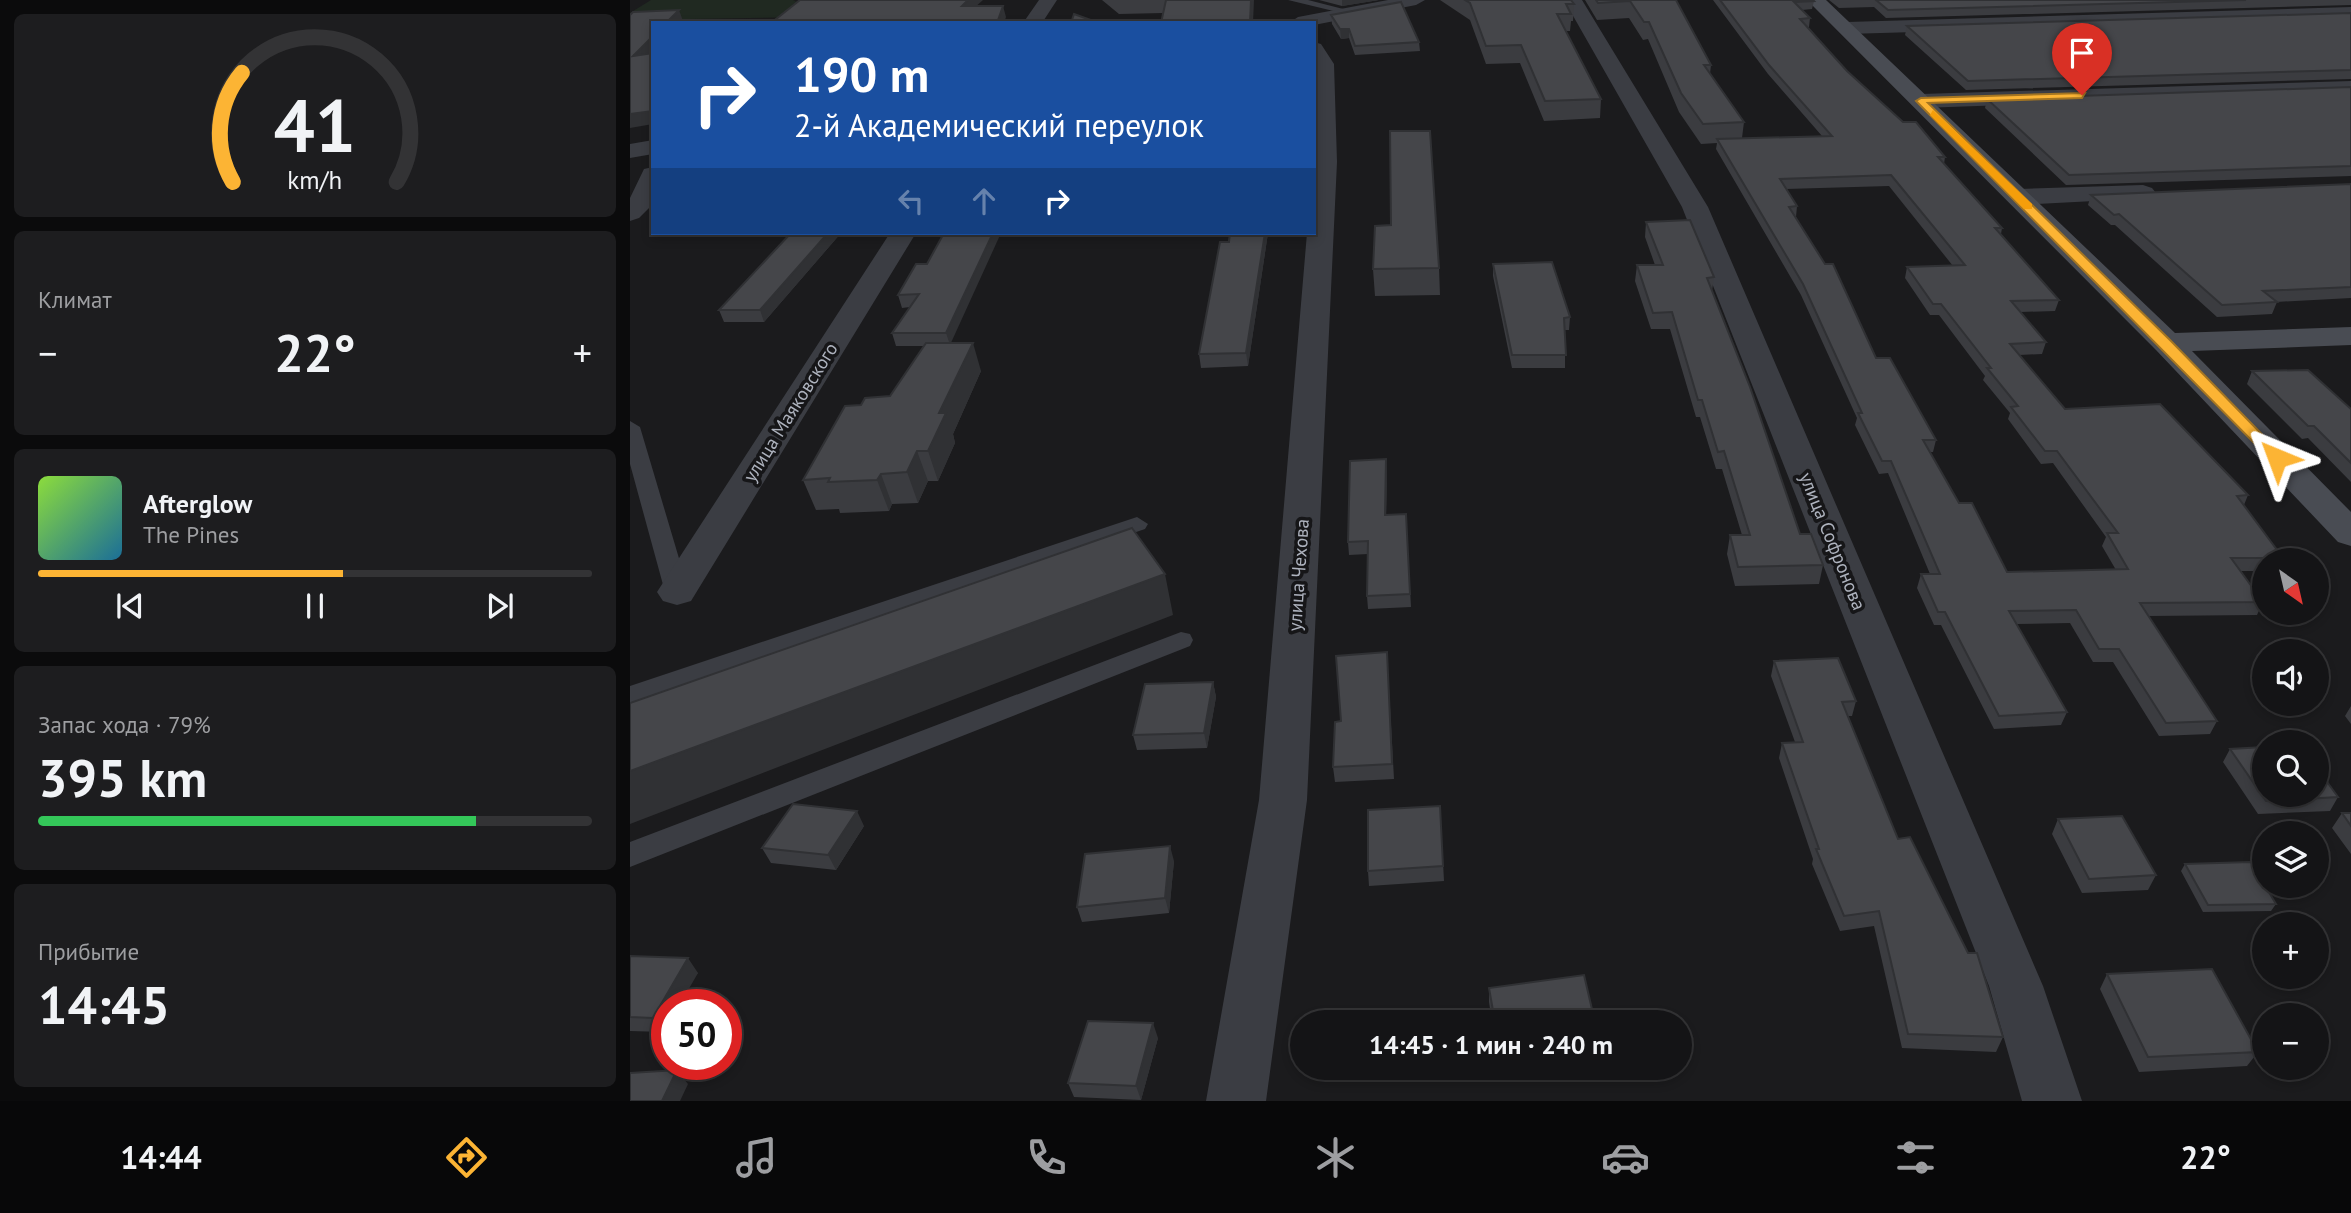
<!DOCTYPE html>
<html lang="ru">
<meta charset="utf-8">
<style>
:root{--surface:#141416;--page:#1d1d1f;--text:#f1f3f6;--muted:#9d9ea1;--line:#333335;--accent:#fcb434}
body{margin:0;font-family:"PT Sans",sans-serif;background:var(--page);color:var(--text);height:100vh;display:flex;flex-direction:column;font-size:26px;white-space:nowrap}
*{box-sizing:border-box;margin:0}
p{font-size:23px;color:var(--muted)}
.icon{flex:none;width:38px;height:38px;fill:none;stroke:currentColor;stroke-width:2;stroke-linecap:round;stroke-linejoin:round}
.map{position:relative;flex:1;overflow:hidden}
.panel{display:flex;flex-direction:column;gap:14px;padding:14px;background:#0b0b0c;width:630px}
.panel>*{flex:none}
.banner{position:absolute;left:21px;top:21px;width:665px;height:214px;border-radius:0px;box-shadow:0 4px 10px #0003,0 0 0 2px var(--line);background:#1a4fa0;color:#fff;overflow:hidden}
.needle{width:46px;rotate:146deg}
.buttons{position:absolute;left:1622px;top:548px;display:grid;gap:14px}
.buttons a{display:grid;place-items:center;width:77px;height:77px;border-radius:50%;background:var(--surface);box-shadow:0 4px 10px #0003,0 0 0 2px var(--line);font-size:35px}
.speed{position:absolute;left:21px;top:989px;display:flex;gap:14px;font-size:35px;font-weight:700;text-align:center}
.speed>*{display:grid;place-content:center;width:91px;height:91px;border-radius:50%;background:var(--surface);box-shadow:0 4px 10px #0003,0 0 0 2px var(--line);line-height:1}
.speed .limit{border:10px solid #d22;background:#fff;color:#111}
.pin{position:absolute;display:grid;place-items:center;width:60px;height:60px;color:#fff;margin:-72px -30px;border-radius:50% 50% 50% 0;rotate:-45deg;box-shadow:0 0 7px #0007}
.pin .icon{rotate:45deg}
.me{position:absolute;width:77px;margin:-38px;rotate:316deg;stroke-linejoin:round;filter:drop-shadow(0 0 5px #0008)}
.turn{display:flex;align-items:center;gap:24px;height:147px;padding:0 28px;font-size:32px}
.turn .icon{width:91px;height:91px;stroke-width:2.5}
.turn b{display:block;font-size:49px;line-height:60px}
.lanes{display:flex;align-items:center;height:66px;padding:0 28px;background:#0003;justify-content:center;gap:35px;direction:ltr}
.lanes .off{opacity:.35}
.big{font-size:52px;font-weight:800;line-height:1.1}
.panel .card{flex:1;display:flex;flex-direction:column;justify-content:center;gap:10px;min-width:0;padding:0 24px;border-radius:10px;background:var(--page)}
.panel .dial{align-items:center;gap:0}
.dial svg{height:182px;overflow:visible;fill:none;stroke:var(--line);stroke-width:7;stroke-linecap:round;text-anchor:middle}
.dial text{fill:var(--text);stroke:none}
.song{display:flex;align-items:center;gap:21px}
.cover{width:84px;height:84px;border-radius:10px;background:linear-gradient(135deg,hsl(90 70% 55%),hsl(200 70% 35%))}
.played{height:7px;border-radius:4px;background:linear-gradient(90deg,var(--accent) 55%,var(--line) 55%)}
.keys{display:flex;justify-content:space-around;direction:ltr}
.heat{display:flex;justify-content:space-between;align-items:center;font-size:38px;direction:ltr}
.charge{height:10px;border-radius:5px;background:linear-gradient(90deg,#34c759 79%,var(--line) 0)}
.trip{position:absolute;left:660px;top:1010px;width:402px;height:70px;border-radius:35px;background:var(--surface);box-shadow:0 4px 10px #0003,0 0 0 2px var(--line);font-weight:800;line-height:70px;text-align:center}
.tabs{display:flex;height:112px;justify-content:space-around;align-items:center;background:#080809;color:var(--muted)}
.tabs .icon{width:49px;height:49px}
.tabs .active{color:var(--accent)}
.tabs b{font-size:32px;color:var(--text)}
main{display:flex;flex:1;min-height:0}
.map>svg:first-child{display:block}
.green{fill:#202921}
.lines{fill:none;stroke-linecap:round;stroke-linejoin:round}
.service{fill:#3b3d43;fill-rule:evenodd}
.minor{fill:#3b3d43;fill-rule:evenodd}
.tertiary{fill:#3b3d43;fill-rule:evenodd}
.secondary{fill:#494c53;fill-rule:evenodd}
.wall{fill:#3b3c40;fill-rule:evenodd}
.shaded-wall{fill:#303134}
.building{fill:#45464a;stroke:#303134;stroke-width:2;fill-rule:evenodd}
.route{fill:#fcb434;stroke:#a47522;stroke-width:2}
.slow{fill:#f59e0b}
.labels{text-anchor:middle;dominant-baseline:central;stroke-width:7;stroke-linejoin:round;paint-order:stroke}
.street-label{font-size:19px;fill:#adb2bd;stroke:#161618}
</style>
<main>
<section class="panel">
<div class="card dial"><svg viewBox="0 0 100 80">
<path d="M14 69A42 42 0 1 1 86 69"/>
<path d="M14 69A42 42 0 0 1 18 21" stroke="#fcb434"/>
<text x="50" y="56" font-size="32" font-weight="700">41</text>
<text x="50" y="72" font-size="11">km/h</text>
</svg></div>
<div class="card"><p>Климат</p>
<div class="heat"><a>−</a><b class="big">22°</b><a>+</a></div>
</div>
<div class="card">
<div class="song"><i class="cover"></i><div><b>Afterglow</b><p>The Pines</p></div></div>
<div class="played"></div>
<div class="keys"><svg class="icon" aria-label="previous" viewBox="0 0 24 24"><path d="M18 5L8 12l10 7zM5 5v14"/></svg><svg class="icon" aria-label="pause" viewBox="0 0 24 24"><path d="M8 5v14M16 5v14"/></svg><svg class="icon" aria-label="next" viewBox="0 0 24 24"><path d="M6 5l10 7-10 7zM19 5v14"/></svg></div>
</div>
<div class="card"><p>Запас хода · 79%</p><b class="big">395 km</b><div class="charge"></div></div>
<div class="card"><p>Прибытие</p><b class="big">14:45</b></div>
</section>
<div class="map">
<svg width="1721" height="1101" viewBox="0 0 1721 1101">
<rect width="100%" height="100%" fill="#1b1b1d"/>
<!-- green -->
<path class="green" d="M21 0H163L167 2 157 10 243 16 0 20V13Z"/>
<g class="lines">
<!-- service -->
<path class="service" d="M658 0H678L725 12 720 15Z
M0 421 10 427 59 592 55 597H39L35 592 0 464Z
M507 517 518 524 515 529 0 705V686Z
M551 632 560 634 563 640 560 646 0 867V842Z"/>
<!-- minor -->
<path class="minor" d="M409 0H427L412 23H393Z
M934 0H952L1078 207 1413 986 1452 1101H1392L1359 986 1052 207Z
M1721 7V19L1217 34 1208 28 1217 22Z
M684 42 691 44 704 64 707 162 677 800 636 1101H576L629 800 677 233H684Z
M1721 81V93L1291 108 1280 101 1291 94Z
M23 167V204L9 218 0 221V198L14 169Z
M1513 185 1522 188 1526 193 1522 198 1389 205 1380 202 1376 197 1380 192 1389 189Z
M260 233H286L61 601 47 605 33 601 27 592Z"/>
<!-- tertiary -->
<path class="tertiary" d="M758 0H795L786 5 684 25V23H659L668 17Z
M23 140V154L0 158V144Z"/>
<!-- secondary -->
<path class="secondary" d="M1177 0H1196L1545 333 1721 327V345L1562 351 1721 512V546L1708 542 1526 350Z"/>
</g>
<!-- wall -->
<path class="wall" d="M472 0H624L533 13 489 14Z
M689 0H749L712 6Z
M810 0H941L944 4 943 21H941L940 31H936L971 99 970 118 914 121 890 63 856 64 840 20Z
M955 0H1046L1081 65 1080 74 1114 122 1112 138 1192 136 1138 74 1083 0H1183L1184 1 1182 9 1172 10 1180 18 1179 27H1178L1217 71 1273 122 1315 157 1314 164 1372 228 1371 234 1429 300 1425 311 1390 312 1416 342 1412 354 1389 355 1435 409 1618 495 1614 505 1653 558 1652 560H1634V571H1611L1633 602 1627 615 1518 616 1587 721 1580 734 1529 736 1483 662H1463L1440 623 1386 624 1437 712 1431 725 1364 729 1311 625H1304L1287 588 1291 574H1300L1258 473 1249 474 1225 425 1227 418 1171 295 1086 149 1087 143 1071 144 1049 112 1018 39 1013 40 999 18 967 20ZM1259 186 1323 266 1277 267 1275 278 1300 315H1309L1355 376 1353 380 1380 413 1378 419 1411 464 1423 463 1476 537 1472 546 1486 570 1377 572 1329 503 1300 452H1303L1306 440 1246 358 1166 217 1167 206 1156 189Z
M1199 0H1721V5L1256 18 1244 7 1209 8Z
M1721 13V79L1336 90 1275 35 1277 26Z
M701 15 789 42 790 51 725 55 719 38 711 39 702 24Z
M1721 87V176L1436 185 1355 108 1357 99Z
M1721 184V298L1646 302H1647L1642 314 1587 317 1485 225H1481L1458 205 1461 195Z
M1016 222 1084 277 1082 291 1170 534 1193 565 1189 584 1105 586 1097 554 1100 535H1112L1092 469H1086L1070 417H1066L1040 329H1021L1005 281 1007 265H1025L1015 237Z
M161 233H211L134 322H94L89 310Z
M600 233H638L618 366 571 368 569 354Z
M286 264 321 343 351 371 323 434 325 443 308 481H298L288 503 262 504 259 511 210 513 209 509 186 510 173 480 231 405 260 396 294 346H266L262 333 280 307 272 308 268 295Z
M863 264 940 317 939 330H935V368H882L863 276Z
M809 268 810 295 745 296 743 269Z
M1622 371 1721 409V482L1678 438 1672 439 1617 384Z
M757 471 756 515 776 514 781 607 738 609 737 596 738 554 719 555 718 542Z
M757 652 764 779 705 782 703 767Z
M1144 661 1226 701 1222 716H1218L1268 839 1373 1037 1366 1052 1272 1048 1244 926 1210 931 1182 864 1183 859 1149 758 1152 743 1165 742 1141 676Z
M583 682 586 697 577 748 507 750 503 735Z
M1721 706V724L1715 716Z
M1600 749 1708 797 1700 811 1628 814 1593 762Z
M810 806 814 881 739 886 738 871Z
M1712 813H1721V854L1702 828Z
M1428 819 1526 875 1518 890 1452 893 1422 834Z
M234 826 206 870 141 863 132 848Z
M544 861 539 913 452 922 447 907Z
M1555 864 1646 904 1641 911 1573 912 1551 871Z
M0 956 68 973 37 1004V1027L34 1032 0 1031Z
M1477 974 1628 1052 1617 1066 1509 1072 1470 989Z
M859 988 965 1022H862L859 1002Z
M528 1038 511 1100 444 1097 438 1083Z"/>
<!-- shaded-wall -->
<path class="shaded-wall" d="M338 0H353L334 17 332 6Z
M621 0H624L623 23H620Z
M712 0H749L712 6Z
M373 6 376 17 374 23H367Z
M49 10 53 21 51 23H36Z
M710 29H719V38L711 39Z
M23 36V52L8 68 3 56Z
M23 111V124L0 128V114Z
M198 233H211L134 322 130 310Z
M363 233H371L320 345 316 333Z
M635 233H638L618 366 616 353Z
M343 343 351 371 323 434 325 443 308 481 298 451 309 413Z
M287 451 298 481 288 503 277 472Z
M756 459 757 471 756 527 755 515Z
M251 474 262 504 259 511 247 480Z
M535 574 543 615 0 824V771Z
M583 682 586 697 577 748 574 733Z
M227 811 234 826 206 870 198 855Z
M540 846 544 861 539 913 535 898Z
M58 958 68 973 50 1004H37V1027L34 1032 23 1018Z
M523 1023 528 1038 511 1100 506 1086Z
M47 1070 58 1084 50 1101H32Z"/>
<!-- building -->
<path class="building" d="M170 0H338L332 6H373L367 23H141Z
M536 0H621L620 23H531Z
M835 0H941L944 4H936L941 14H927L971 99 915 101 891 45 856 46 840 3Z
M966 0H1046L1081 65H1074L1114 122 1073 124 1051 93 1019 22H1014L1000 1 968 3Z
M1090 0H1183L1184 1 1164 2 1180 18 1170 19 1217 71 1273 122H1286L1315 157H1308L1372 228H1365L1429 300 1381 301 1416 342 1380 344 1435 409 1530 404 1618 495 1607 496 1653 558H1601L1633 602 1510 603 1587 721 1536 723 1489 649H1469L1446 610 1379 611 1437 712 1369 716 1315 612H1308L1291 574H1310L1261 461H1252L1228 413H1232L1173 284 1087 139 1202 136 1139 65ZM1261 175 1335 265 1277 267 1303 304H1311L1361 368H1357L1388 406 1381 407 1415 451H1427L1488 533H1477L1498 569 1377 572 1342 503H1329L1293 440H1306L1260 358H1246L1203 264H1195L1159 207 1167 206 1150 179Z
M1246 0H1616L1258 10Z
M771 2 789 42 725 46 719 29H710L701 15Z
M49 10 36 23H23V36L3 56 23 53V111L0 114V15L3 12Z
M1721 13V70L1338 81 1277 26Z
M444 14 469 23H441Z
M1721 87V166L1439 175 1357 99Z
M760 131H800L809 268 743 269 745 226 761 225Z
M1721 184V287L1633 291 1647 302 1592 305 1489 214 1484 215 1461 195Z
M1060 220 1084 277 1077 278 1120 387 1170 534H1181L1193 565 1108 567 1100 535H1120L1094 451 1088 452 1072 400H1068L1042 312 1023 313 1007 265H1033L1016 222Z
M161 233H198L130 310H89Z
M314 233H363L316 333H262L289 294 268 295 286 264H297Z
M600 233H635L616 353 569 354 590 242H599Z
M922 262 940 317 934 318 936 355H882L863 264Z
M296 343H343L309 413H316L298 451H287L277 472 251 474 247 480 198 482 200 478 173 480 215 406 231 405 235 398 260 396Z
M1678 370 1721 409V463L1684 426H1678L1622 371Z
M756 459 755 515 776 514 780 594 737 596 738 541 718 542 720 461Z
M502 528 535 574 0 771V703Z
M757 652 762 764 703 767 705 722 711 721 706 656Z
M1208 658 1226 701 1212 702 1268 839 1280 837 1338 953H1347L1373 1037 1278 1034 1249 911 1214 916 1186 849H1189L1152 743 1173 742 1144 661Z
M583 682 574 733 503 735 515 684Z
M1634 747V794H1687V768L1708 797 1636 801 1600 749Z
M163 804 227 811 198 855 132 848Z
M810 806 813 866 738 871V810Z
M1712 813H1721V826Z
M1492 816 1526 875 1459 879 1428 819Z
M540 846 535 898 447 907 455 854Z
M1621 862 1646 904 1578 905 1555 864Z
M0 956 58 958 23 1018 0 1017Z
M1582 969 1628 1052 1518 1057 1477 974Z
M954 975 965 1022H865L859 988Z
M458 1021 523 1023 506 1086 438 1083Z
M47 1070 32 1101H0V1073Z"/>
<!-- route -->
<path class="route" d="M1455 93 1452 98 1298 103 1541 341 1652 455V461H1642L1286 101 1291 98Z"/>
<!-- slow -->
<path class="slow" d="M1303 110 1402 204V209H1394L1300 115Z"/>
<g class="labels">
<!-- street labels -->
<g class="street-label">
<text transform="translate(160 412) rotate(-58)">улица Маяковского</text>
<text transform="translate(1203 541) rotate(68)">улица Софронова</text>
<text transform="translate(668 575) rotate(-86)">улица Чехова</text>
</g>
</g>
</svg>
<div class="buttons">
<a><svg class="needle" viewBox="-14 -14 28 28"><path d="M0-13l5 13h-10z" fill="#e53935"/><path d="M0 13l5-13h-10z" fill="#9d9ea1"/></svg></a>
<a><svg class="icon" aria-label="sound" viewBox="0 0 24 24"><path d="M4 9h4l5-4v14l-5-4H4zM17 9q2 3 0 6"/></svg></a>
<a><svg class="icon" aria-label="search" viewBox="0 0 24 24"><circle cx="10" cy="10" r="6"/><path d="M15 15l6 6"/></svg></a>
<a><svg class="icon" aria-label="layers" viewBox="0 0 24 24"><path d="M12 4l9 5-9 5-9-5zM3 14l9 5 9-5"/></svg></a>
<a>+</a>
<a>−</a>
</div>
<div class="speed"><div class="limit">50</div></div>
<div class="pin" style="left:1452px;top:95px;background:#d93025"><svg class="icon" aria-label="arrive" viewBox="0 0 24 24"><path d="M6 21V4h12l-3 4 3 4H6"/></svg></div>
<svg class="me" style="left:1647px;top:458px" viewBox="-20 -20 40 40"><path d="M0-17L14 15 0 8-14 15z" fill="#fcb434" stroke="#fff" stroke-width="4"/></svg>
<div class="trip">14:45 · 1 мин · 240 m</div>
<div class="banner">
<div class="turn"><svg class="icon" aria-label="right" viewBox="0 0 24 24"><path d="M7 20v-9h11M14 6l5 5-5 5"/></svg><div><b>190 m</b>2-й Академический переулок</div></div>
<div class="lanes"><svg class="icon off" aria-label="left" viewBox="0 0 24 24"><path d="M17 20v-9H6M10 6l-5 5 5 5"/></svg><svg class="icon off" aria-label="ahead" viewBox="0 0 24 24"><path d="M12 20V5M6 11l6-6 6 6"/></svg><svg class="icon" aria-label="right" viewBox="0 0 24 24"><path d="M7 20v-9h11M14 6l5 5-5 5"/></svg></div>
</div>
</div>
</main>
<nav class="tabs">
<b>14:44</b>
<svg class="icon active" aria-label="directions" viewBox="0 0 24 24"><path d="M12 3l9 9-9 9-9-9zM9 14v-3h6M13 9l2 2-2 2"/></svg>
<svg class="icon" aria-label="music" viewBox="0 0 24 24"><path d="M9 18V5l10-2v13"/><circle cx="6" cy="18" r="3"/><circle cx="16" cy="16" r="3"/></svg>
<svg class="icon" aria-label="phone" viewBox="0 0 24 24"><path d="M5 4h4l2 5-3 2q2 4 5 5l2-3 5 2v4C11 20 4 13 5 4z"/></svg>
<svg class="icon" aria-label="climate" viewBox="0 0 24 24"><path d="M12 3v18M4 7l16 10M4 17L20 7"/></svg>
<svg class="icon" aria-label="car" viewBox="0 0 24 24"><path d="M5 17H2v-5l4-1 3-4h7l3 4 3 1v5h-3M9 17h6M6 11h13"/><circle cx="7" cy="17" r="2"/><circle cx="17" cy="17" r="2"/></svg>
<svg class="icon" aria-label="filters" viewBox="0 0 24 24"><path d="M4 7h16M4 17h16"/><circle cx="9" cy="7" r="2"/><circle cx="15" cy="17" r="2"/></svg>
<b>22°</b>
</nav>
